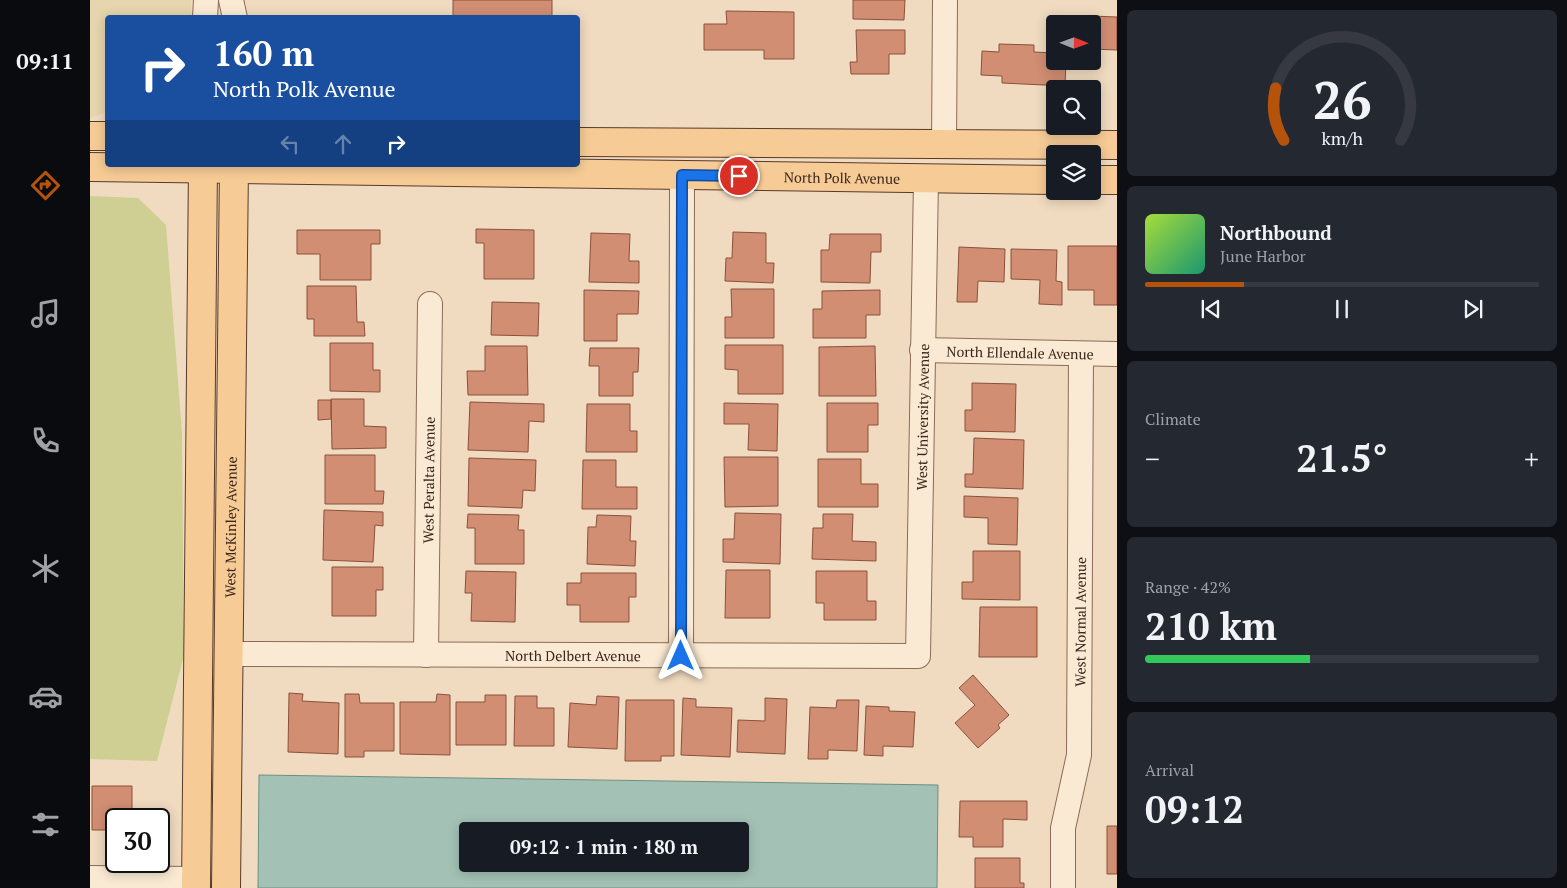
<!DOCTYPE html>
<meta charset="utf-8">
<style>
:root{--surface:#171b24;--page:#242831;--text:#f1f3f6;--muted:#9ea1a6;--line:#363941;--accent:#b45309}
body{margin:0;font-family:"PT Serif",serif;background:var(--page);color:var(--text);height:100vh;display:flex;flex-direction:column;font-size:19px;white-space:nowrap}
*{box-sizing:border-box;margin:0}
p{font-size:16px;color:var(--muted)}
.icon{flex:none;width:28px;height:28px;fill:none;stroke:currentColor;stroke-width:2;stroke-linecap:round;stroke-linejoin:round}
.map{position:relative;flex:1;overflow:hidden}
.sheet{display:flex;flex-direction:column;gap:10px;padding:10px;background:#0d0f14;width:450px}
.sheet>*{flex:none}
.top-card{position:absolute;left:15px;top:15px;width:475px;height:152px;border-radius:5px;box-shadow:0 2px 12px #0003;background:#1a4fa0;color:#fff;overflow:hidden}
.needle{width:32px;rotate:91deg}
.tools{position:absolute;left:956px;top:15px;display:grid;gap:10px}
.tools a{display:grid;place-items:center;width:55px;height:55px;border-radius:5px;background:var(--surface);box-shadow:0 2px 12px #0003;font-size:25px}
.speed{position:absolute;left:15px;top:808px;display:flex;gap:10px;font-size:25px;font-weight:700;text-align:center}
.speed>*{display:grid;place-content:center;width:65px;height:65px;border-radius:50%;background:var(--surface);box-shadow:0 2px 12px #0003;line-height:1}
.speed .limit{border:2px solid #111;border-radius:8px;background:#fff;color:#111}
.pin{position:absolute;display:grid;place-items:center;width:42px;height:42px;color:#fff;margin:-21px;border:2px solid #fff;border-radius:50%;box-shadow:0 1px 5px #0007}
.me{position:absolute;width:55px;margin:-28px;rotate:0deg;stroke-linejoin:round;filter:drop-shadow(0 0 4px #0008)}
.turn{display:flex;align-items:center;gap:18px;height:105px;padding:0 25px;font-size:22px}
.turn .icon{width:65px;height:65px;stroke-width:2.5}
.turn b{display:block;font-size:35px;line-height:42px}
.lanes{display:flex;align-items:center;height:48px;padding:0 25px;background:#0003;justify-content:center;gap:25px;direction:ltr}
.lanes .off{opacity:.35}
.big{font-size:38px;font-weight:600;line-height:1.1}
.sheet .tile{flex:1;display:flex;flex-direction:column;justify-content:center;gap:8px;min-width:0;padding:0 18px;border-radius:8px;background:var(--page)}
.sheet .dial{align-items:center;gap:0}
.dial svg{height:130px;overflow:visible;fill:none;stroke:var(--line);stroke-width:7;stroke-linecap:round;text-anchor:middle}
.dial text{fill:var(--text);stroke:none}
.song{display:flex;align-items:center;gap:15px}
.cover{width:60px;height:60px;border-radius:8px;background:linear-gradient(135deg,hsl(80 70% 55%),hsl(160 70% 35%))}
.played{height:5px;border-radius:2px;background:linear-gradient(90deg,var(--accent) 25%,var(--line) 25%)}
.keys{display:flex;justify-content:space-around;direction:ltr}
.heat{display:flex;justify-content:space-between;align-items:center;font-size:28px;direction:ltr}
.charge{height:8px;border-radius:4px;background:linear-gradient(90deg,#34c759 42%,var(--line) 0)}
.trip{position:absolute;left:369px;top:822px;width:290px;height:50px;border-radius:5px;background:var(--surface);box-shadow:0 2px 12px #0003;font-weight:600;line-height:50px;text-align:center}
main{display:flex;flex:1;min-height:0}
.dock{display:flex;flex-direction:column;width:90px;justify-content:space-around;align-items:center;background:#090b0e;color:var(--muted)}
.dock .icon{width:35px;height:35px}
.dock .on{color:var(--accent)}
.dock b{font-size:22px;color:var(--text)}
.map>svg:first-child{display:block}
.farmland{fill:#e6d5ad}
.green{fill:#cfce93}
.water{fill:#a3c2b5;stroke:#6a9082;fill-rule:evenodd}
.building{fill:#d18e73;stroke:#8b503b}
.lines{fill:none;stroke-linecap:round;stroke-linejoin:round}
.minor-casing{stroke:#8a6b57;stroke-width:26}
.major-casing{stroke:#583a2b;stroke-width:30}
.minor{stroke:#fbead3;stroke-width:24}
.major{stroke:#f6cb95;stroke-width:28}
.route-casing{stroke:#114b97;stroke-width:12}
.route{stroke:#1a73e8;stroke-width:9}
.labels{text-anchor:middle;dominant-baseline:central;stroke-width:4;stroke-linejoin:round;paint-order:stroke}
.street-label{font-size:14px;fill:#39261c;stroke:#f7e7d0}
</style>
<main>
<nav class="dock">
<b>09:11</b>
<svg class="icon on" aria-label="directions" viewBox="0 0 24 24"><path d="M12 3l9 9-9 9-9-9zM9 14v-3h6M13 9l2 2-2 2"/></svg>
<svg class="icon" aria-label="music" viewBox="0 0 24 24"><path d="M9 18V5l10-2v13"/><circle cx="6" cy="18" r="3"/><circle cx="16" cy="16" r="3"/></svg>
<svg class="icon" aria-label="phone" viewBox="0 0 24 24"><path d="M5 4h4l2 5-3 2q2 4 5 5l2-3 5 2v4C11 20 4 13 5 4z"/></svg>
<svg class="icon" aria-label="climate" viewBox="0 0 24 24"><path d="M12 3v18M4 7l16 10M4 17L20 7"/></svg>
<svg class="icon" aria-label="car" viewBox="0 0 24 24"><path d="M5 17H2v-5l4-1 3-4h7l3 4 3 1v5h-3M9 17h6M6 11h13"/><circle cx="7" cy="17" r="2"/><circle cx="17" cy="17" r="2"/></svg>
<svg class="icon" aria-label="filters" viewBox="0 0 24 24"><path d="M4 7h16M4 17h16"/><circle cx="9" cy="7" r="2"/><circle cx="15" cy="17" r="2"/></svg>
</nav>
<div class="map">
<svg width="1027" height="888" viewBox="0 0 1027 888">
<rect width="100%" height="100%" fill="#f0dbc0"/>
<!-- farmland -->
<path class="farmland" d="M0 0H101V17L18 18 17 112 0 118Z"/>
<!-- green -->
<path class="green" d="M0 196 48 198 76 225 92 433 94 655 67 761 0 759Z"/>
<!-- water -->
<path class="water" d="M169 775 848 785 847 888H168ZM378 831H650V864H378Z"/>
<!-- building -->
<path class="building" d="M363 0H462V18H363Z
M763 0H815L814 20 763 19Z
M636 11 704 12V59H674V50H614V24H637Z
M1001 16 1027 17V50L1002 49Z
M766 30H815V54H799V74H761L760 62H767Z
M909 44 944 45V52L965 53V61H976L975 86 912 83V76L891 75 892 51 909 52Z
M386 229 444 230V279H394V243H386Z
M207 230H290V244H281V280H230V254H207Z
M643 232 676 233V263H684L683 283 635 281 636 258H642Z
M501 233 540 234 539 261H549V283L499 282Z
M740 234H791V252H781L780 283 731 282V250H739Z
M978 246H1027V305H1004V290H978Z
M869 247 915 249 914 282 888 281 887 302H867Z
M921 249 967 250 966 281 972 282V305L949 304 950 280 921 279Z
M217 286H266L267 322H274L275 336H224V319H217Z
M641 289H684V338H635V317H642Z
M494 290 549 291 548 314H527V341H494Z
M790 290V315H776V338H723V309H732V291Z
M402 302 449 303 448 336 401 335Z
M240 343H283V370H290V392L240 391Z
M635 345H693V394H648V370L635 369Z
M395 346H437L438 395H378L377 371H395Z
M785 346 786 396H729V347Z
M500 348H549L548 372H543V396H509V366H499Z
M882 383 926 384 925 432 875 431V410H882Z
M241 399H274V426L296 427V448L242 449Z
M228 400H241V419L228 420Z
M380 402 454 404V422L439 421 438 452 378 450Z
M634 403 688 404 687 451 658 450 659 424H634Z
M737 403H788V425H778V452H737Z
M497 404H540V431H547V452H496Z
M884 438 934 440 933 489 875 487V474H883Z
M235 455H285V491H294L293 504H235Z
M634 457H688V506L635 507Z
M379 458 446 460 445 491 433 490 432 508 378 506Z
M728 459H771V484H788V507H728Z
M493 460H526V487H547V509H492Z
M874 496 928 498 927 545 898 544V518L874 517Z
M234 510 293 512V526L285 525 283 562 233 560Z
M645 513 691 514 690 564 633 562V539H644Z
M378 514 429 515 428 530H434V564H385V528H377Z
M733 514H763L762 541 786 542V561L722 559 723 528H733Z
M507 515 541 516 540 541H546L545 566 497 564 498 527H506Z
M883 551H930V600L872 599V582H883Z
M242 567H293V590H286V616H242Z
M636 570H680V618H635Z
M376 571 426 572 425 622 381 621 382 593H375Z
M726 571H777V601H786V620H734V603H726Z
M491 573H546V597H539V622H490V605H477V583H491Z
M890 607H947V657H889Z
M883 675 919 715 908 725 910 728 888 748 865 723 885 705 869 688Z
M199 693 213 694 212 701 249 703 248 754 198 752Z
M255 694H269L270 703H304V751H274V757H255Z
M347 694 360 695V755L310 754V702H346Z
M395 695H416V745H366V702H395Z
M425 696H447V708H464V746H424Z
M507 696 529 697 527 749 478 747 480 703 506 705Z
M593 698 606 699V707L642 708 640 757 591 755Z
M675 698 697 699 695 754 647 752 648 720 675 721Z
M536 700H584V756H571V761H535Z
M747 700H769L767 751 738 750V759H718L720 707 746 708Z
M776 706 799 707V711L825 712 823 747 793 746V756L774 755Z
M2 786H42V819H26V830H2Z
M870 801H937V820L913 819V847H883V837H869Z
M1017 826H1027V874H1017Z
M885 858H930V883H934V888H885Z"/>
<g class="lines">
<defs>
<g id="minor">
<path d="M141 0 145 18"/>
<path d="M115 18 116 0"/>
<path d="M854 146 855 0"/>
<path id="s1" d="M832 350 1027 354"/>
<path id="s2" d="M139 654 828 656 836 179"/>
<path id="s3" d="M336 655 340 304"/>
<path d="M591 656 592 175"/>
<path d="M0 878 106 879"/>
<path id="s4" d="M973 888V828L989 755 991 354"/>
</g>
<g id="major">
<path d="M0 136H18"/>
<path d="M488 142 1027 145"/>
<path id="s5" d="M0 167 965 180"/>
<path d="M1002 180H1027"/>
<path d="M106 888 113 165"/>
<path id="s6" d="M136 888 144 165"/>
</g>
</defs>
<!-- minor casing -->
<use href="#minor" class="minor-casing"/>
<!-- major casing -->
<use href="#major" class="major-casing"/>
<!-- minor -->
<use href="#minor" class="minor"/>
<!-- major -->
<use href="#major" class="major"/>
</g>
<g class="lines">
<defs>
<path id="route" d="M591 656 592 175 649 176"/>
</defs>
<!-- route casing -->
<use href="#route" class="route-casing"/>
<!-- route -->
<use href="#route" class="route"/>
</g>
<g class="labels">
<!-- street labels -->
<g class="street-label">
<text stroke="none"><textPath href="#s5" startOffset="752">North Polk Avenue</textPath></text>
<text stroke="none"><textPath href="#s1" startOffset="98">North Ellendale Avenue</textPath></text>
<text stroke="none"><textPath href="#s2" startOffset="928">West University Avenue</textPath></text>
<text stroke="none"><textPath href="#s3" startOffset="175">West Peralta Avenue</textPath></text>
<text stroke="none"><textPath href="#s6" startOffset="361">West McKinley Avenue</textPath></text>
<text stroke="none"><textPath href="#s4" startOffset="268">West Normal Avenue</textPath></text>
<text stroke="none"><textPath href="#s2" startOffset="344">North Delbert Avenue</textPath></text>
</g>
</g>
</svg>
<div class="tools">
<a><svg class="needle" viewBox="-14 -14 28 28"><path d="M0-13l5 13h-10z" fill="#e53935"/><path d="M0 13l5-13h-10z" fill="#9ea1a6"/></svg></a>
<a><svg class="icon" aria-label="search" viewBox="0 0 24 24"><circle cx="10" cy="10" r="6"/><path d="M15 15l6 6"/></svg></a>
<a><svg class="icon" aria-label="layers" viewBox="0 0 24 24"><path d="M12 4l9 5-9 5-9-5zM3 14l9 5 9-5"/></svg></a>
</div>
<div class="speed"><div class="limit">30</div></div>
<div class="pin" style="left:649px;top:176px;background:#d93025"><svg class="icon" aria-label="arrive" viewBox="0 0 24 24"><path d="M6 21V4h12l-3 4 3 4H6"/></svg></div>
<svg class="me" style="left:591px;top:656px" viewBox="-20 -20 40 40"><path d="M0-17L14 15 0 8-14 15z" fill="#1a73e8" stroke="#fff" stroke-width="4"/></svg>
<div class="trip">09:12 · 1 min · 180 m</div>
<div class="top-card">
<div class="turn"><svg class="icon" aria-label="right" viewBox="0 0 24 24"><path d="M7 20v-9h11M14 6l5 5-5 5"/></svg><div><b>160 m</b>North Polk Avenue</div></div>
<div class="lanes"><svg class="icon off" aria-label="left" viewBox="0 0 24 24"><path d="M17 20v-9H6M10 6l-5 5 5 5"/></svg><svg class="icon off" aria-label="ahead" viewBox="0 0 24 24"><path d="M12 20V5M6 11l6-6 6 6"/></svg><svg class="icon" aria-label="right" viewBox="0 0 24 24"><path d="M7 20v-9h11M14 6l5 5-5 5"/></svg></div>
</div>
</div>
<section class="sheet">
<div class="tile dial"><svg viewBox="0 0 100 80">
<path d="M14 69A42 42 0 1 1 86 69"/>
<path d="M14 69A42 42 0 0 1 9 37" stroke="#b45309"/>
<text x="50" y="56" font-size="32" font-weight="700">26</text>
<text x="50" y="72" font-size="11">km/h</text>
</svg></div>
<div class="tile">
<div class="song"><i class="cover"></i><div><b>Northbound</b><p>June Harbor</p></div></div>
<div class="played"></div>
<div class="keys"><svg class="icon" aria-label="previous" viewBox="0 0 24 24"><path d="M18 5L8 12l10 7zM5 5v14"/></svg><svg class="icon" aria-label="pause" viewBox="0 0 24 24"><path d="M8 5v14M16 5v14"/></svg><svg class="icon" aria-label="next" viewBox="0 0 24 24"><path d="M6 5l10 7-10 7zM19 5v14"/></svg></div>
</div>
<div class="tile"><p>Climate</p>
<div class="heat"><a>−</a><b class="big">21.5°</b><a>+</a></div>
</div>
<div class="tile"><p>Range · 42%</p><b class="big">210 km</b><div class="charge"></div></div>
<div class="tile"><p>Arrival</p><b class="big">09:12</b></div>
</section>
</main>
